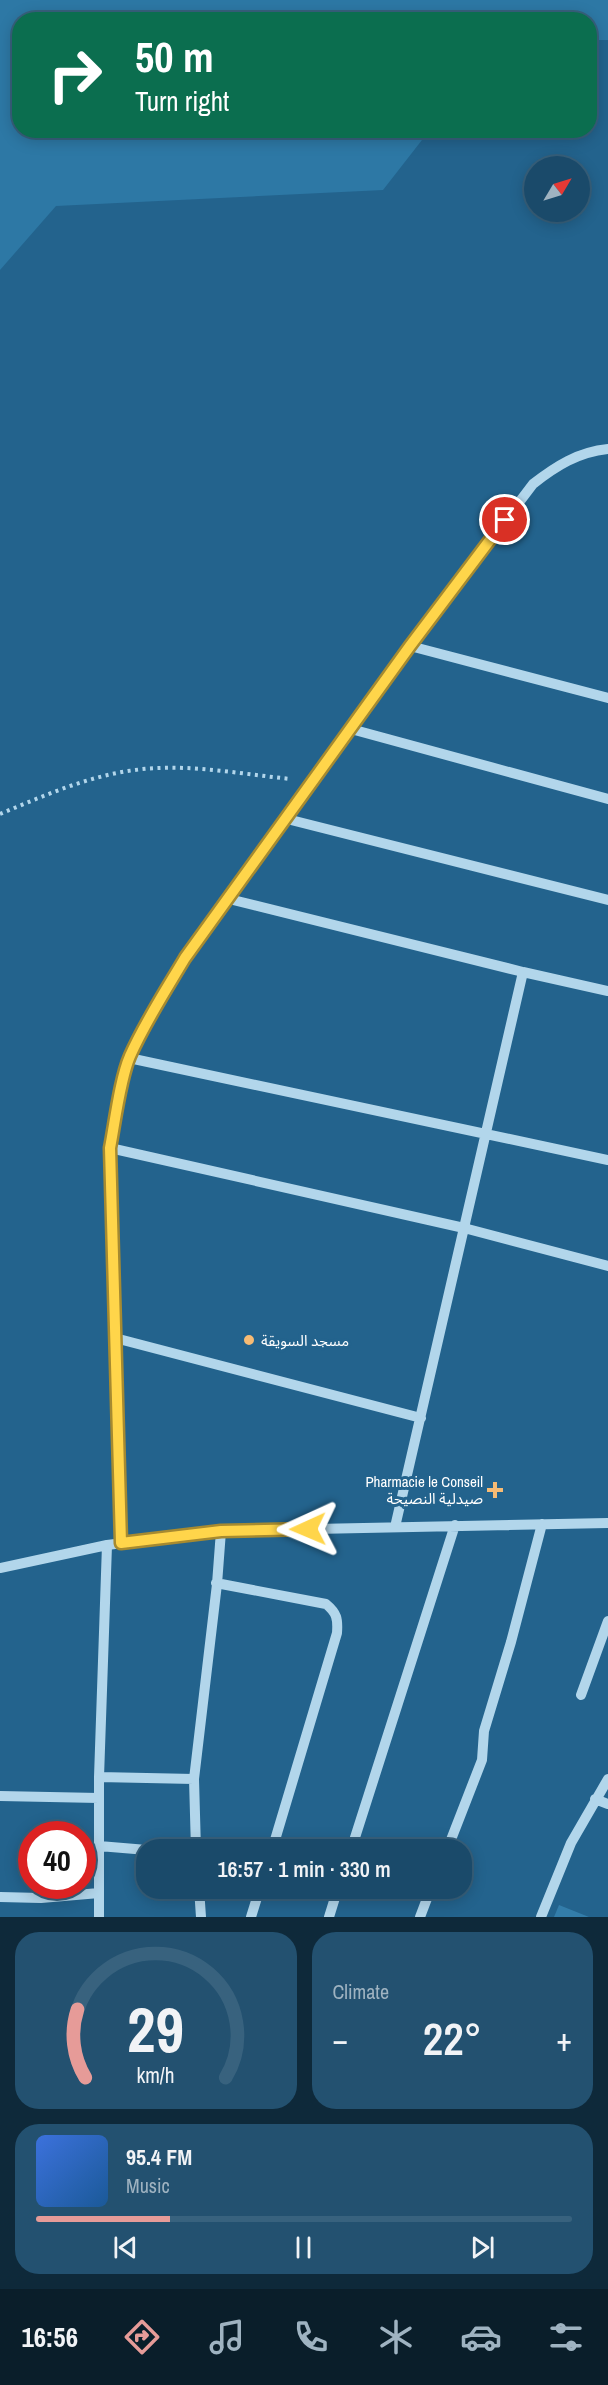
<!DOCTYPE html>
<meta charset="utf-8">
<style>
:root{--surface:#1a4a6a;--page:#235170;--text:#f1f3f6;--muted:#9fb3c1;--line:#38627e;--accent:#e69b98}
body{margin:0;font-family:"Archivo Narrow","Noto Sans Arabic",sans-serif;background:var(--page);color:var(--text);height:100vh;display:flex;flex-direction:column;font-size:22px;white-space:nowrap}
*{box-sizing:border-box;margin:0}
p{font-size:20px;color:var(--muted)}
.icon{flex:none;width:33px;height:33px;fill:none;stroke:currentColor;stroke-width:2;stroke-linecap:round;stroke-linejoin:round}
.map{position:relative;height:1917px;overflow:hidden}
.side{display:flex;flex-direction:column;gap:15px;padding:15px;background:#0e293a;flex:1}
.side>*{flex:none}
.banner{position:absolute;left:12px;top:12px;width:585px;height:126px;border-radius:24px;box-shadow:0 3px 15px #0003,0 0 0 2px var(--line);background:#0b6e4f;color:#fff;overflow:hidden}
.needle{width:39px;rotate:52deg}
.tools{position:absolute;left:524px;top:156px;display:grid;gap:12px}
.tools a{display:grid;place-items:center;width:66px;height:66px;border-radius:50%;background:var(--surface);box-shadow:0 3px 15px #0003,0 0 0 2px var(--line);font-size:30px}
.speed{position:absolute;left:18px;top:1821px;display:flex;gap:12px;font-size:30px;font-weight:700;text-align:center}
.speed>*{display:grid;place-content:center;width:78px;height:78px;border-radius:50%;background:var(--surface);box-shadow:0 3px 15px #0003,0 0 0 2px var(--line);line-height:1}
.speed .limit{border:9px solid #d22;background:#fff;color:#111}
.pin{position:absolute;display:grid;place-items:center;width:51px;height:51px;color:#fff;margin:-26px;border:3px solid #fff;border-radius:50%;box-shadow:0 2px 6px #0007}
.me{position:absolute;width:66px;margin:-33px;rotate:269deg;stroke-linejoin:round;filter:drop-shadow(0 0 4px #0008)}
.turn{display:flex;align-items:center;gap:21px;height:126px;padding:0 24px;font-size:27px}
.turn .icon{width:78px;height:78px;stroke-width:2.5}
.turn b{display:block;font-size:42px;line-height:51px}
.big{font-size:45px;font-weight:600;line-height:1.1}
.side .tile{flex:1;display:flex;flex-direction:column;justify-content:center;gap:9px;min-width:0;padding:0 21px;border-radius:24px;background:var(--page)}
.side .dial{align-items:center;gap:0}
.dial svg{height:156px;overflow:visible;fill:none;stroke:var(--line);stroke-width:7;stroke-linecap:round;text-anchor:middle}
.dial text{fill:var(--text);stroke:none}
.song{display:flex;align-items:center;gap:18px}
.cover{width:72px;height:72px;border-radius:9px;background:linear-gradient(135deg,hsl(220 70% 55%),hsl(210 70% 35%))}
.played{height:6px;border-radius:3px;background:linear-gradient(90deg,var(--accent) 25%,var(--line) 25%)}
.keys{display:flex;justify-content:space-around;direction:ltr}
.heat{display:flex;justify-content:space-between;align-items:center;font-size:33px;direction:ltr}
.side .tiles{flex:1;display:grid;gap:15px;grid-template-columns:1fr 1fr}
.tile:last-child{grid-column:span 2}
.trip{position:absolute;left:136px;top:1839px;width:336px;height:60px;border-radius:24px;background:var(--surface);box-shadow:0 3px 15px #0003,0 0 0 2px var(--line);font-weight:600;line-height:60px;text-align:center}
.menu{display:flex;height:96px;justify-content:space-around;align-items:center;background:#0a1e2a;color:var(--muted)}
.menu .icon{width:42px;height:42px}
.menu .selected{color:var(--accent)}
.menu b{font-size:27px;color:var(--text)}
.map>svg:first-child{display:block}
.green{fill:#2d78a5}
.building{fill:#337daa}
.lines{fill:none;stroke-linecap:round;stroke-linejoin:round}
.path{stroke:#b2d6eb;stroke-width:4;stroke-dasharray:3 4.5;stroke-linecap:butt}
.minor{stroke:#b2d6eb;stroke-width:10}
.route-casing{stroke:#a68a30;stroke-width:15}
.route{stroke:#ffd54a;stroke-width:10}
.poi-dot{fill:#f7bb74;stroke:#23638d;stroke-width:2}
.labels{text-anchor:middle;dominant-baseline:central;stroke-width:6;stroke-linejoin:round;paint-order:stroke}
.poi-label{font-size:15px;fill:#fff;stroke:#23638d;text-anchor:start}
</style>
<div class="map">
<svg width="608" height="1917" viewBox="0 0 608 1917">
<rect width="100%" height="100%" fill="#23638d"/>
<!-- green -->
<path class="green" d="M0 0H608V40H590V20H20V130L429 131 383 190 56 206 0 270Z"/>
<!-- building -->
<path class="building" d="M559 1905 589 1917H554Z"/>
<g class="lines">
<!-- path -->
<path class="path" d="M0 814C43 796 88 776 135 770 187 763 240 774 291 779"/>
<!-- minor -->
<path class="minor" d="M410 646 608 698
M351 729 608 799
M287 819 608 900
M229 899 523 972 608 991
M129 1058 608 1160
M110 1148 464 1228 608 1266
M115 1338 421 1418
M395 1527 523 972
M121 1543 110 1148 129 1058 152 1012 185 958 410 646 533 484C556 466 578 452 608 449
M0 1568 107 1545 221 1531 608 1523
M216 1583 326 1604C337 1613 338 1619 337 1633L272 1850
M581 1695 608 1621
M99 1777 194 1779
M0 1796 99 1798
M595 1799 608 1804
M99 1846 147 1850
M196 1850 194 1779 217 1584 221 1531
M351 1850 455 1525
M447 1850 482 1760 484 1731 511 1642 542 1524
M199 1888 201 1917
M0 1897 41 1898 99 1893
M99 1917V1777L107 1545
M251 1917 260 1888
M329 1917 338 1888
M420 1917 431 1888
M541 1917 571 1843 608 1779"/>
</g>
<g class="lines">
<defs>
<path id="route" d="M308 1529 221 1531 121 1543 110 1148C115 1122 120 1079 130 1056 145 1022 166 990 185 958L410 646 505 520"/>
</defs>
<!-- route casing -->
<use href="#route" class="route-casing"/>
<!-- route -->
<use href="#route" class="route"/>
</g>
<!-- markers -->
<g class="poi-dot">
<circle cx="249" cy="1340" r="6"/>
<path d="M492 1481h6v6h6v6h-6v6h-6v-6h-6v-6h6z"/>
</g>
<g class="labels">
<!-- poi labels -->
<g class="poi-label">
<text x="261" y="1340">مسجد السويقة</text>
<text x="483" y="1481" text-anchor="end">Pharmacie le Conseil<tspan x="483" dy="17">صيدلية النصيحة</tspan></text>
</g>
</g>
</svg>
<div class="tools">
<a><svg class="needle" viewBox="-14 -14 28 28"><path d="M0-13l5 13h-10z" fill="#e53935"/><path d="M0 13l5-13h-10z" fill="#9fb3c1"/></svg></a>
</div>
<div class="speed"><div class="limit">40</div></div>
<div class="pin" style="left:505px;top:520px;background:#d93025"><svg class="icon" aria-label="arrive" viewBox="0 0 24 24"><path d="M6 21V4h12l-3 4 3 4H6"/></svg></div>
<svg class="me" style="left:308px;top:1529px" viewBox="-20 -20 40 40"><path d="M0-17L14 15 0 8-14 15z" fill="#ffd54a" stroke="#fff" stroke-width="4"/></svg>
<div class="trip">16:57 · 1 min · 330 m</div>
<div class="banner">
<div class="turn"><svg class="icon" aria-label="right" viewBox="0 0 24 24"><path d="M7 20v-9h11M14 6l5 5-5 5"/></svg><div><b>50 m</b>Turn right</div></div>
</div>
</div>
<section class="side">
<div class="tiles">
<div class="tile dial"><svg viewBox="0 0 100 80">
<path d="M14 69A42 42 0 1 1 86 69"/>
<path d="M14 69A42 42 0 0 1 10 34" stroke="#e69b98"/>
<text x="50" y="56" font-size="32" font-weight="700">29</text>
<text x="50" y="72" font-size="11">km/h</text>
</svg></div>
<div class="tile"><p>Climate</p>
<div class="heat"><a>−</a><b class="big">22°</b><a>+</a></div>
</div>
<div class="tile">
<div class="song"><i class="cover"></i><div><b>95.4 FM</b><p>Music</p></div></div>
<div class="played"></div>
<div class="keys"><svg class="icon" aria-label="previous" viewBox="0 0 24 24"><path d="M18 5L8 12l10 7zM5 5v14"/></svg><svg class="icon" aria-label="pause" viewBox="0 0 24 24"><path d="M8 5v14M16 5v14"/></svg><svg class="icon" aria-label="next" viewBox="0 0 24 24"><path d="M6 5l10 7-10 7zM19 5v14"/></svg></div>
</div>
</div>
</section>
<nav class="menu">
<b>16:56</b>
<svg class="icon selected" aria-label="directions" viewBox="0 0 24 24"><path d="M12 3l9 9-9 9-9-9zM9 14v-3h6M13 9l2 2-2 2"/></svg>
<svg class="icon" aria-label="music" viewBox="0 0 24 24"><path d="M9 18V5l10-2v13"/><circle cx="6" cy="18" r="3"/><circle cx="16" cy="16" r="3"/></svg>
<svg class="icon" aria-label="phone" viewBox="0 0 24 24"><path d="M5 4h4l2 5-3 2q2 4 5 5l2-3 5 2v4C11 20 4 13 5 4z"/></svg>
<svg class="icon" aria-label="climate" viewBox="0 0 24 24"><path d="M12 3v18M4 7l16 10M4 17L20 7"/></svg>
<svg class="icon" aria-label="car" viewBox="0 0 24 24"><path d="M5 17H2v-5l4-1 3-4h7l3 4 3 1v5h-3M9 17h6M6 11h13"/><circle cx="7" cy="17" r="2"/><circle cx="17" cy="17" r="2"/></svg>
<svg class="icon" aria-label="filters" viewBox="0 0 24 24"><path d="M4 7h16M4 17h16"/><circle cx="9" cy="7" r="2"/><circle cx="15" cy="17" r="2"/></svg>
</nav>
